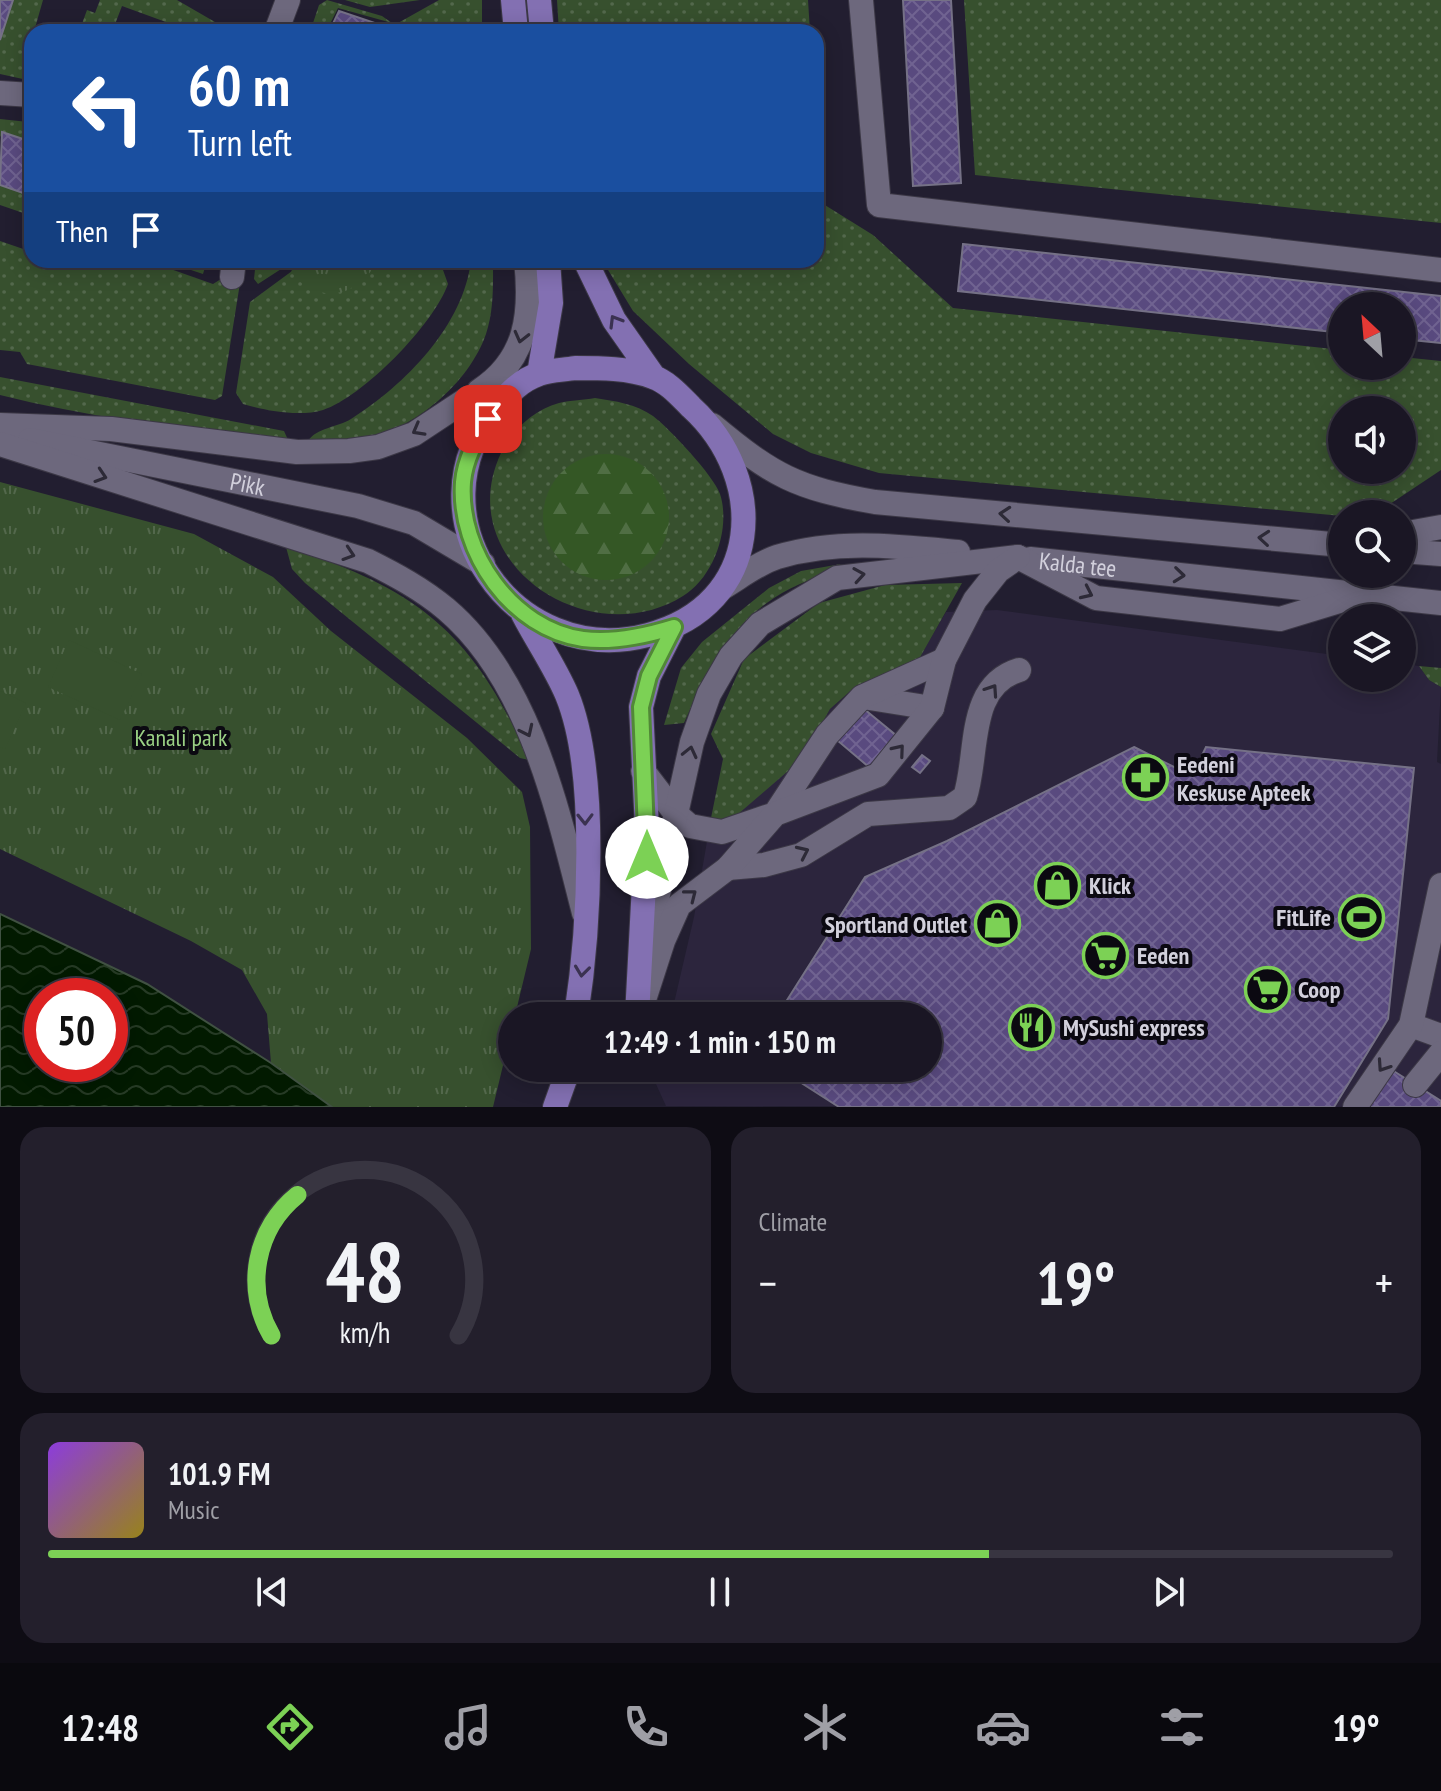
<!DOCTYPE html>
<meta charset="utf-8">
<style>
:root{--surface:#1a1624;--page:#231f2c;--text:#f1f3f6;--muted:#9f9fa6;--line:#383541;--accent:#7cd155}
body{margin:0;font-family:"PT Sans Narrow",sans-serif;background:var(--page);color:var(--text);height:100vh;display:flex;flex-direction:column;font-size:30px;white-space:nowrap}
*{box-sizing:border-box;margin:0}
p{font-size:26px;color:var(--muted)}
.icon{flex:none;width:44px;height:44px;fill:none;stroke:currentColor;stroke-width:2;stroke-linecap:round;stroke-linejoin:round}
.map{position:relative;height:1107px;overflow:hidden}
.sheet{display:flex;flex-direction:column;gap:20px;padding:20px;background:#0e0c14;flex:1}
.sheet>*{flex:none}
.banner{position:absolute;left:24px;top:24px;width:800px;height:244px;border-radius:24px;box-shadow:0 4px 20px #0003,0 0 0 2px var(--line);background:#1a4fa0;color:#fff;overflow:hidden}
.needle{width:52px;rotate:334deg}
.controls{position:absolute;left:1328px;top:292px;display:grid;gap:16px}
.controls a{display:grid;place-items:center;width:88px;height:88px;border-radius:50%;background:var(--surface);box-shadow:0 4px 20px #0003,0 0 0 2px var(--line);font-size:40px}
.speed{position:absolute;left:24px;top:978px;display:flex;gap:16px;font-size:40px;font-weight:700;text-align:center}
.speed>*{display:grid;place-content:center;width:104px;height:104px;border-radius:50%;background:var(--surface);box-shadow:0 4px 20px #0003,0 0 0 2px var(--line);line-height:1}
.speed .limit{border:12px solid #d22;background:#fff;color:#111}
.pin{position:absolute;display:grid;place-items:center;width:68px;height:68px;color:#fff;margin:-34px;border-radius:16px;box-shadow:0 4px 12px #0006}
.me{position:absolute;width:88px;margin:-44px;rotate:0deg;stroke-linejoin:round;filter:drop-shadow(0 0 6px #0008)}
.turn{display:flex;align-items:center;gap:28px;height:168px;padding:0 32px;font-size:36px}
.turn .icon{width:104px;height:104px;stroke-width:2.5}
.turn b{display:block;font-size:56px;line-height:68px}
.then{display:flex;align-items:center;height:76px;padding:0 32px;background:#0003;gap:16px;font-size:30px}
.big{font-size:60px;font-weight:700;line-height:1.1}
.sheet .tile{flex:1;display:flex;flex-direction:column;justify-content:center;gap:12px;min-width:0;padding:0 28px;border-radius:24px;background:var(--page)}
.sheet .dial{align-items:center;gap:0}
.dial svg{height:208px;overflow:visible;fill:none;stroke:var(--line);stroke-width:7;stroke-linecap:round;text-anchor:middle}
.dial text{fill:var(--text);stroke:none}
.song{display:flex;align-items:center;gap:24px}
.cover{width:96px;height:96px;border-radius:12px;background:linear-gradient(135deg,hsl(270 70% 55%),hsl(50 70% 35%))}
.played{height:8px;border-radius:4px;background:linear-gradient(90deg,var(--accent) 70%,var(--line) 70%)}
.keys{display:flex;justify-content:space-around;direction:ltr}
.heat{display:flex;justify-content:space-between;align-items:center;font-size:44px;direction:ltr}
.sheet .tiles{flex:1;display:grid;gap:20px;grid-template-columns:1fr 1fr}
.tile:last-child{grid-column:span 2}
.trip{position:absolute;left:498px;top:1002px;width:444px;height:80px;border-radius:40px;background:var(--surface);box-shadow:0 4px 20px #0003,0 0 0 2px var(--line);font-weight:700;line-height:80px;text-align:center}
.tabs{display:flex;height:128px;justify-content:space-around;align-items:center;background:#0a090e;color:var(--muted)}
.tabs .icon{width:56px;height:56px}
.tabs .selected{color:var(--accent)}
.tabs b{font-size:36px;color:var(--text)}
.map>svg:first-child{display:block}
.built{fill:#2c253d}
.grass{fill:url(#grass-dots);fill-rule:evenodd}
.forest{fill:url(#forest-firs)}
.park{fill:url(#park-tufts)}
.pitch{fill:#37502e}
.water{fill:url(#water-waves);stroke:#405142;stroke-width:2;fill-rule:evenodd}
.building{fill:url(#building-cross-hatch);stroke:#757186;stroke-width:2}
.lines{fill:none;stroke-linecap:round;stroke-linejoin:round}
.minor-casing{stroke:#3c3846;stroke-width:26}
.major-casing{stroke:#3c3846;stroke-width:26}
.minor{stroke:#6d687d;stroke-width:24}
.major{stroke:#8370b2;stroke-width:24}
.oneway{stroke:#3b3251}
.oneway2{stroke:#2d2a37}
.route-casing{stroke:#518837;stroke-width:20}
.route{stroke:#7cd155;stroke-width:14}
.labels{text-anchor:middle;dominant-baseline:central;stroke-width:8;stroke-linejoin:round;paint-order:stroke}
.street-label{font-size:24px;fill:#d2d0dc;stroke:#0b0911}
.park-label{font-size:24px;fill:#9bd185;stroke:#0b0911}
.poi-label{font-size:24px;font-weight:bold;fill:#d2d0dc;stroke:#0b0911;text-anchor:start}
</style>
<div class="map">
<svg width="1441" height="1107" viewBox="0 0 1441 1107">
<defs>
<pattern id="grass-dots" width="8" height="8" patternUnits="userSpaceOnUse" patternTransform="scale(2)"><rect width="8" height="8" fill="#37502e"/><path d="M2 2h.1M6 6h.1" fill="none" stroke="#53684c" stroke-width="1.8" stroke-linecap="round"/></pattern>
<pattern id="forest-firs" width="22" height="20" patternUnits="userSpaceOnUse" patternTransform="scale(2)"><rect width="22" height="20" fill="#345725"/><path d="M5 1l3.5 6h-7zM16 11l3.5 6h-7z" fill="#506e44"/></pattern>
<pattern id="park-tufts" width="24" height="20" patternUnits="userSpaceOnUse" patternTransform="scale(2)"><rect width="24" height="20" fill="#37502e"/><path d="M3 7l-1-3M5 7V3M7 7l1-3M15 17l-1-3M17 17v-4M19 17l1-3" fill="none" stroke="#53684c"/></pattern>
<pattern id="water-waves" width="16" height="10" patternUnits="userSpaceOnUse" patternTransform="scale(2)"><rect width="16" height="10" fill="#021a00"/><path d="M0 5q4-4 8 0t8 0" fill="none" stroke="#263a25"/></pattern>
<pattern id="building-cross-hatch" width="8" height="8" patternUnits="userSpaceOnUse" patternTransform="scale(2)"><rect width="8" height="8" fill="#594a7f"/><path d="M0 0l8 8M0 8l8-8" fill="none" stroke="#706391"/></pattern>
</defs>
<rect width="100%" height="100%" fill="#221e30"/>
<!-- built -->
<path class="built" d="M997 610 1342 656V678H1402V664L1419 666 1429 680 1441 687 1437 762 1441 764V1107L666 1106 656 1084 659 1068H928V1016H671L694 917 711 818 802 759 830 709 856 686 919 658 946 612Z"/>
<!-- grass -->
<path class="grass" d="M13 0H43L35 28 45 32H32V81L0 74V40Z
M100 0H177L215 22 211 32 187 23 185 29 122 6 112 32H79L87 10 95 13Z
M327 0 382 16 392 23 338 8 326 32H310L319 5Z
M345 0H420L370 7Z
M439 0H482V32H401L398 23Z
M557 0H808L810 32H559Z
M964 0H1441V223L975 175Z
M0 119 28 122 32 127 27 140 3 132 0 137Z
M816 141 820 202 873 235 953 308 1342 350V366H1402V357L1441 361V470L1375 514 1342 516 879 473 811 453 773 434 689 364 633 311 602 260H816ZM1342 410H1402V470H1342Z
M0 185 32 196V216L0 205Z
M0 241 32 252V260H145L213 284 221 279 240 283 222 396 215 400 27 364 20 352 0 350Z
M161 260H207L203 274Z
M256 260H295L258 284 254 279Z
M307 260H407L443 270 448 284C434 324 363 397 323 410 300 417 265 411 243 404L236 393 250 302Z
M471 260H493C493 285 494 310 486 334 469 383 415 429 364 439 346 442 326 440 308 441 316 428 338 427 351 419 405 385 464 325 471 260Z
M0 377 284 431 289 442C192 429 94 419 0 395Z
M595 398C615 401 636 404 653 416 669 428 714 476 720 494 731 528 714 577 683 596 589 655 450 562 501 453 513 429 534 410 559 403 571 400 584 400 595 398Z
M286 547C417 588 474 633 529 760L520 758 305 583 292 569Z
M841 564C820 577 795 584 774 598 728 628 706 675 684 723L664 725 681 668 702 642 769 588 801 571Z
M962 583 919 659 856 686 830 709 802 759 730 821 711 818 723 759 711 734 744 659 819 603 885 585Z
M1419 666 1441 668V687L1429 680Z"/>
<!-- forest -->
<path class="forest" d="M543 517a63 63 0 1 1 126 0a63 63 0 1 1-126 0Z"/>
<!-- park -->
<path class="park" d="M307 260H390L389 264 377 260C361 297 316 307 291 271Z
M0 482 194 534 273 577 331 631 467 738 522 792 530 827 531 949 493 1107H332L271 1063 267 1014 242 970 191 941 0 849Z"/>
<!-- pitch -->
<path class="pitch" d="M69 640 142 674 120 720 48 687Z
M0 691 26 703 5 749 0 747Z"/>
<!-- water -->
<path class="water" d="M0 914 147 984 271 1063 332 1107H0ZM42 996H110V1064H42Z"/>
<!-- building -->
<path class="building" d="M0 0H13L0 40Z
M903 0H951L961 183 913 186Z
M339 11 387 27 385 32H329Z
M2 132 32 142V196L0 185Z
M963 244 1441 296V343L1402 339V306H1342V333L958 291Z
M858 704 903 741 876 773 831 735Z
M1134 747 1192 776 1206 747 1414 768 1388 1019 1334 1107H839L778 1068H928V1016H777L865 877 947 841Z
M922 755 930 761 920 773 912 767Z
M1392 1070 1441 1101V1107H1368Z"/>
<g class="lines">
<defs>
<g id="minor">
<path d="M861 0 879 205 1441 270"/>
<path d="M276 32 288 0"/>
<path d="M0 93 32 95"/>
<path d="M232 277 234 260"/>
<path d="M479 391C527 360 532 314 526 260"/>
<path d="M0 425 111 429 297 452 349 451 378 447 414 434 467 399 514 388"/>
<path d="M712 425C773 476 796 488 875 502L1342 545"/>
<path id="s1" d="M30 440 358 506 414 523 483 564"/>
<path d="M0 444 368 561C396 575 422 589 446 609 530 680 558 812 584 913"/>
<path d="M1402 534 1441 527"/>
<path d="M1402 551 1441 554"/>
<path id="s2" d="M1030 559 1441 603"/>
<path d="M722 588C739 578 758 563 777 557 837 539 896 546 958 552"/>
<path d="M863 697 932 708"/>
<path d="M643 771 676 814 690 826 722 832 775 814 827 735 862 697 944 660"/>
<path d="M728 868 764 865 801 855 868 814 949 808 965 797C979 754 966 686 1019 670"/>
<path d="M649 935 692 742 709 694 731 656 760 624 837 578 1018 557 1096 598 1280 619 1359 595"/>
<path d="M641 1009 663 941 679 905 728 868 775 814 878 775 932 708 944 660 975 600 998 571 1018 557"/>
<path d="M1411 1025 1441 1036"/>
<path d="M1415 1085 1441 1053"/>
<path d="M1355 1107 1411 1025 1441 885"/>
</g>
<path id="major" d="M513 0 516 32
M539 0 542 32
M585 260 614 320 654 377
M575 368C600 368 629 368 653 377 668 382 680 396 691 407 770 479 763 605 648 635 514 670 406 515 497 407 509 393 521 380 539 374 550 370 564 370 575 368Z
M539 374 551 303 548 260
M523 614C537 641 555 667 567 695 599 773 589 932 576 1016
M637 1016 647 828 641 707 649 676 674 627
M555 1107 569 1068"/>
</defs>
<!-- minor casing -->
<use href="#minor" class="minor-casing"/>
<!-- major casing -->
<use href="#major" class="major-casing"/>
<!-- minor -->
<use href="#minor" class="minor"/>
<!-- major -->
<use href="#major" class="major"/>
</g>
<!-- one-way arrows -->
<defs><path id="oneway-chevron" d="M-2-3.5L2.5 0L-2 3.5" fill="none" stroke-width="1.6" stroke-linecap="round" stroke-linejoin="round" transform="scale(2)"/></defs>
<g class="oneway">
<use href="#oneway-chevron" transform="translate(615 321) rotate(-121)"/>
<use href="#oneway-chevron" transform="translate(585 819) rotate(89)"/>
<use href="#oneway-chevron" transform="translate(582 971) rotate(97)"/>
</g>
<g class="oneway2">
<use href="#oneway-chevron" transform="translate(521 337) rotate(104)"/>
<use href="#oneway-chevron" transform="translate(418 430) rotate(151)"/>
<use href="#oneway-chevron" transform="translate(101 476) rotate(18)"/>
<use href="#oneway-chevron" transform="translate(1005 514) rotate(-175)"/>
<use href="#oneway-chevron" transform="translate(1264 538) rotate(-175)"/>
<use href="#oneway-chevron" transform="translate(349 554) rotate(18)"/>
<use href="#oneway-chevron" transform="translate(859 575) rotate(-9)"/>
<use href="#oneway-chevron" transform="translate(1179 575) rotate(6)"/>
<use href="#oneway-chevron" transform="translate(1087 593) rotate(25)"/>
<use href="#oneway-chevron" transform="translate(992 690) rotate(-56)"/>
<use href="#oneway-chevron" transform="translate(527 731) rotate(65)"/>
<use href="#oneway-chevron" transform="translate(899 750) rotate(-50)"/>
<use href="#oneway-chevron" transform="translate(690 752) rotate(-77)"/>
<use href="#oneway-chevron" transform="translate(803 852) rotate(-25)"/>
<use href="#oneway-chevron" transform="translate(691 895) rotate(-38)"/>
<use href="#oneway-chevron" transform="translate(1383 1066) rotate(124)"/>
</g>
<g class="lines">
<defs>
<path id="route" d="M488 419C477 438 465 459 463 482 458 552 512 629 583 639 614 643 645 636 674 627L649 676 641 707 647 857"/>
</defs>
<!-- route casing -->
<use href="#route" class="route-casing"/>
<!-- route -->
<use href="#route" class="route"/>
</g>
<!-- icons -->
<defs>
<symbol id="pharmacy-ring" viewBox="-11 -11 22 22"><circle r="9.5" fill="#0b0911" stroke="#7cd155" stroke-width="1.5"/><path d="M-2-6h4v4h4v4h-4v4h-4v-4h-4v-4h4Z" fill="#7cd155"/></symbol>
<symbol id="shop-ring" viewBox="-11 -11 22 22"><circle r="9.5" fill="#0b0911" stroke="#7cd155" stroke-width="1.5"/><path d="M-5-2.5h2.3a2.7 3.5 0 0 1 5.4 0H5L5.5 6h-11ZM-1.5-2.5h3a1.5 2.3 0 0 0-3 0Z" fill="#7cd155"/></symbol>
<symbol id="stadium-ring" viewBox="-11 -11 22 22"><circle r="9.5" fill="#0b0911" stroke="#7cd155" stroke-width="1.5"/><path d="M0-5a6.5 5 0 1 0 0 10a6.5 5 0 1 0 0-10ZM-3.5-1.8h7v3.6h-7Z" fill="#7cd155"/></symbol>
<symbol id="supermarket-ring" viewBox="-11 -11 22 22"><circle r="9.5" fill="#0b0911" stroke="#7cd155" stroke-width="1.5"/><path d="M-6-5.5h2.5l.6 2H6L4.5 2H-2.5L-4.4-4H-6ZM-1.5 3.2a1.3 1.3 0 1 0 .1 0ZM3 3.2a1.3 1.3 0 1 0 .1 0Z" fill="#7cd155"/></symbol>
<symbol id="restaurant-ring" viewBox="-11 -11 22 22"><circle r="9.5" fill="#0b0911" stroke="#7cd155" stroke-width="1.5"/><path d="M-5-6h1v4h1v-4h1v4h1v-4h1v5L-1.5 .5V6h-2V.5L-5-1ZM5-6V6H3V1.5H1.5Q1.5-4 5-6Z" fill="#7cd155"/></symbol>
</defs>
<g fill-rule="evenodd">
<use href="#pharmacy-ring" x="1120" y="752" width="51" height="51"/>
<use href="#shop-ring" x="1032" y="860" width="51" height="51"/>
<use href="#stadium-ring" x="1336" y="892" width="51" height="51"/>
<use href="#shop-ring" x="972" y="898" width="51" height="51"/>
<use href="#supermarket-ring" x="1080" y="930" width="51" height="51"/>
<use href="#supermarket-ring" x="1242" y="964" width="51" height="51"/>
<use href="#restaurant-ring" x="1006" y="1002" width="51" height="51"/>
</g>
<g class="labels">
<!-- street labels -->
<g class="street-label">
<text stroke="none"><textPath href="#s1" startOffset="222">Pikk</textPath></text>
<text stroke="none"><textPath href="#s2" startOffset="48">Kalda tee</textPath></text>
</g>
<!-- park labels -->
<g class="park-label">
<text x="181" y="737">Kanali park</text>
</g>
<!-- poi labels -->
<g class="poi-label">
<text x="1177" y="764">Eedeni<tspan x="1177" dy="28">Keskuse Apteek</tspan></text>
<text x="1089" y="885">Klick</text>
<text x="1331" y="917" text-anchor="end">FitLife</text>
<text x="967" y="924" text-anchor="end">Sportland Outlet</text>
<text x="1137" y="955">Eeden</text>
<text x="1298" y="989">Coop</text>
<text x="1063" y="1027">MySushi express</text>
</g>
</g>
</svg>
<div class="controls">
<a><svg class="needle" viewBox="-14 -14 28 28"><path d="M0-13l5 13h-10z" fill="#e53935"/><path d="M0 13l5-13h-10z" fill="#9f9fa6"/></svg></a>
<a><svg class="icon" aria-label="sound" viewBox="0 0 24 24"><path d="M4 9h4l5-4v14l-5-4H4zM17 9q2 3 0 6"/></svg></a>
<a><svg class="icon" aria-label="search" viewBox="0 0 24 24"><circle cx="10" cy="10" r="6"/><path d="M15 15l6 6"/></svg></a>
<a><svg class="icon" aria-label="layers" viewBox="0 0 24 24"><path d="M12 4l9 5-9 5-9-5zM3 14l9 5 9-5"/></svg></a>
</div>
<div class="speed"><div class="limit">50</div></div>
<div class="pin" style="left:488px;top:419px;background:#d93025"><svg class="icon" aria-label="arrive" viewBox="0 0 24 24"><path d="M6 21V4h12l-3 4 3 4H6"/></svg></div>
<svg class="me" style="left:647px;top:857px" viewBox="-20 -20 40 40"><circle r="19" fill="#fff"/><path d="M0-13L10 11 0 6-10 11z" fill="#7cd155"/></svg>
<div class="trip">12:49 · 1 min · 150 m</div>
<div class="banner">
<div class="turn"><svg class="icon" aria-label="left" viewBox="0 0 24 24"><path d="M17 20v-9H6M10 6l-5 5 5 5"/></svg><div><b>60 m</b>Turn left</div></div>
<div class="then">Then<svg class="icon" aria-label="arrive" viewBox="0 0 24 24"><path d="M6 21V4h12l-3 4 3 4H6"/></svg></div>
</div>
</div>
<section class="sheet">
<div class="tiles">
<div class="tile dial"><svg viewBox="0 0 100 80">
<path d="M14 69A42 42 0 1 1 86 69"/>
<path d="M14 69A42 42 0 0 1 24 15" stroke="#7cd155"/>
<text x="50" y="56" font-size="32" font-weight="700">48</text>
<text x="50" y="72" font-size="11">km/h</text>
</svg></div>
<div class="tile"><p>Climate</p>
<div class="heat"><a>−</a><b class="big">19°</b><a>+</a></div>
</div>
<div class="tile">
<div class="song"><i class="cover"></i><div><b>101.9 FM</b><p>Music</p></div></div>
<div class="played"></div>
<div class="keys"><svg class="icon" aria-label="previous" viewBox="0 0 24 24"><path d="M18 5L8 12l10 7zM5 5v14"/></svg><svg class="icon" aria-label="pause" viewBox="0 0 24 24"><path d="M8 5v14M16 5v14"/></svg><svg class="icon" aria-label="next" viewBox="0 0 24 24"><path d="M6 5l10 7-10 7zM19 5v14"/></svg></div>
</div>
</div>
</section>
<nav class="tabs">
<b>12:48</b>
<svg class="icon selected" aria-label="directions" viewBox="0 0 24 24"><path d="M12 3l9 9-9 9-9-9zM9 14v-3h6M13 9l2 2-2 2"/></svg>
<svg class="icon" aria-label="music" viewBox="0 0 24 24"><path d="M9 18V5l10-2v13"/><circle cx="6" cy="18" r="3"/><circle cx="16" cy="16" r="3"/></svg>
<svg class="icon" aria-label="phone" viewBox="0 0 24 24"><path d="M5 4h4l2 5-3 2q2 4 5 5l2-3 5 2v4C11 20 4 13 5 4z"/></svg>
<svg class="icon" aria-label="climate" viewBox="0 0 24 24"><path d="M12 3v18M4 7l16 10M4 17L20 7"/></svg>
<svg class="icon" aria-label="car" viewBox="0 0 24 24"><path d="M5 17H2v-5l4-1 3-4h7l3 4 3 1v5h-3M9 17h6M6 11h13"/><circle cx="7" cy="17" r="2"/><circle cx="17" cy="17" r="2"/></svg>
<svg class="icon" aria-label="filters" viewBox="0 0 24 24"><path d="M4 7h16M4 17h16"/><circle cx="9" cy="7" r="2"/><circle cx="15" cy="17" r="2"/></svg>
<b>19°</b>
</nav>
